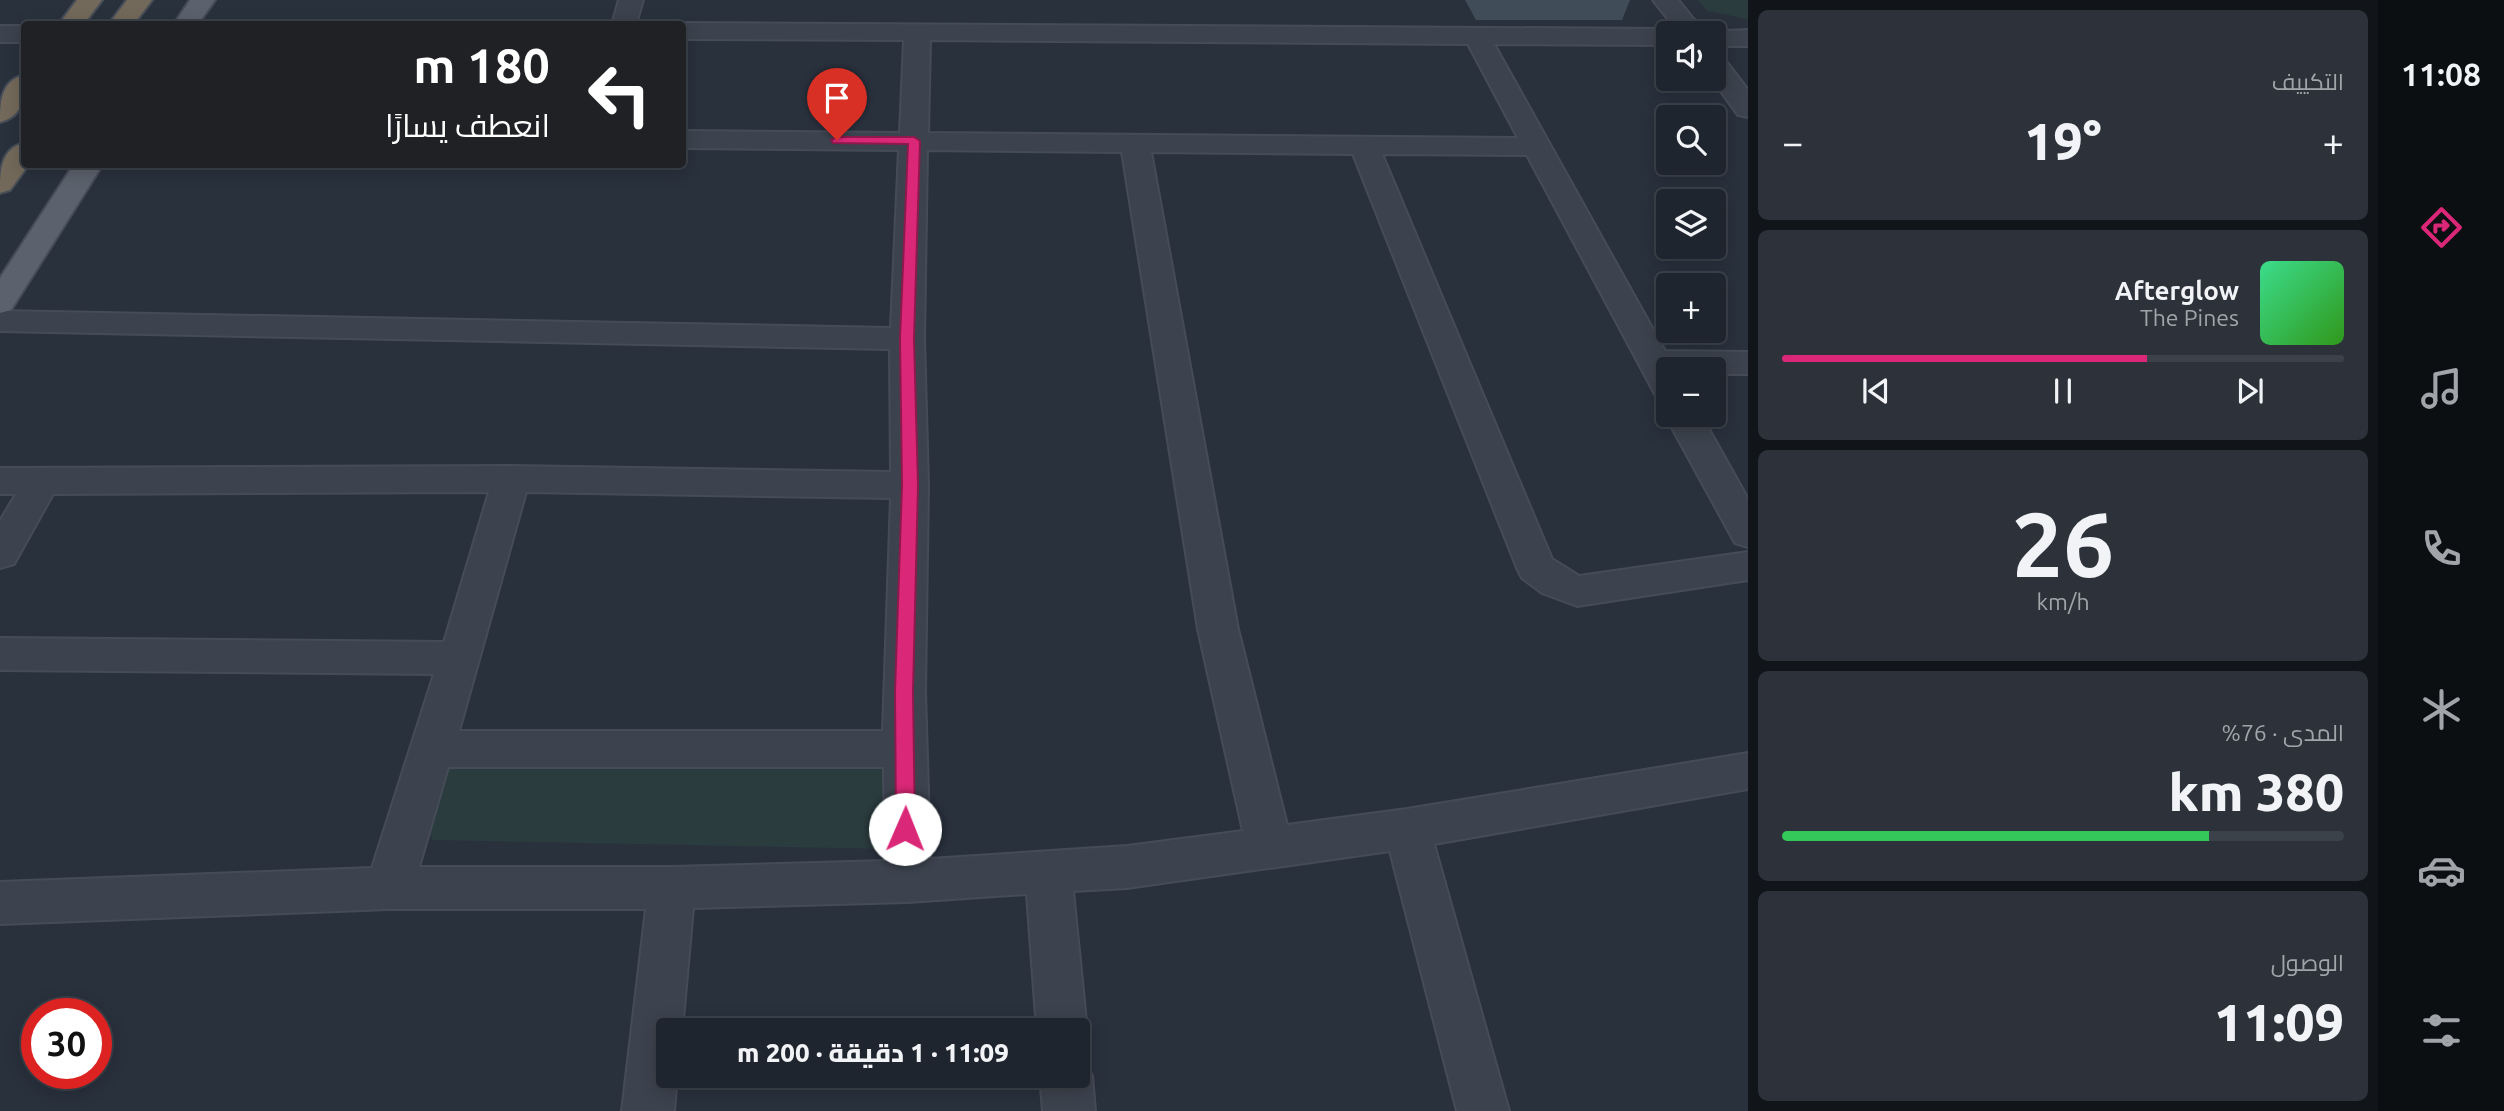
<!DOCTYPE html>
<html lang="ar">
<meta charset="utf-8">
<style>
:root{--surface:#1f252e;--page:#2c313a;--text:#f1f3f6;--muted:#a1a5aa;--line:#3c424a;--accent:#db2777}
body{margin:0;font-family:Ubuntu,Cairo,sans-serif;background:var(--page);color:var(--text);direction:rtl;height:100vh;display:flex;flex-direction:column;font-size:26px;white-space:nowrap}
*{box-sizing:border-box;margin:0}
p{font-size:23px;color:var(--muted)}
.icon{flex:none;width:38px;height:38px;fill:none;stroke:currentColor;stroke-width:2;stroke-linecap:round;stroke-linejoin:round}
.map{position:relative;flex:1;overflow:hidden;direction:ltr}
.sheet{display:flex;flex-direction:column;gap:10px;padding:10px;background:#111419;width:630px}
.sheet>*{flex:none}
.banner{position:absolute;left:21px;top:21px;width:665px;height:147px;border-radius:7px;box-shadow:0 4px 18px #0003,0 0 0 2px var(--line);direction:rtl;background:#202124;color:#fff;overflow:hidden}
.fabs{position:absolute;left:1656px;top:21px;display:grid;gap:14px}
.fabs a{display:grid;place-items:center;width:70px;height:70px;border-radius:7px;background:var(--surface);box-shadow:0 4px 18px #0003,0 0 0 2px var(--line);font-size:35px}
.speed{position:absolute;left:21px;top:998px;display:flex;gap:14px;font-size:35px;font-weight:700;text-align:center}
.speed>*{display:grid;place-content:center;width:91px;height:91px;border-radius:50%;background:var(--surface);box-shadow:0 4px 18px #0003,0 0 0 2px var(--line);line-height:1}
.speed .limit{border:10px solid #d22;background:#fff;color:#111}
.pin{position:absolute;display:grid;place-items:center;width:60px;height:60px;color:#fff;margin:-72px -30px;border-radius:50% 50% 50% 0;rotate:-45deg;box-shadow:0 0 7px #0007}
.pin .icon{rotate:45deg}
.me{position:absolute;width:77px;margin:-38px;rotate:1deg;stroke-linejoin:round;filter:drop-shadow(0 0 5px #0008)}
.turn{display:flex;align-items:center;gap:24px;height:147px;padding:0 21px;font-size:32px}
.turn .icon{width:91px;height:91px;stroke-width:2.5}
.turn b{display:block;font-size:49px;line-height:60px}
.big{font-size:52px;font-weight:800;line-height:1.1}
.sheet .card{flex:1;display:flex;flex-direction:column;justify-content:center;gap:10px;min-width:0;padding:0 24px;border-radius:10px;background:var(--page)}
.sheet .dial{align-items:center;gap:0}
.dial b{font-size:91px;line-height:1}
.song{display:flex;align-items:center;gap:21px}
.cover{width:84px;height:84px;border-radius:10px;background:linear-gradient(135deg,hsl(150 70% 55%),hsl(110 70% 35%))}
.played{height:7px;border-radius:4px;background:linear-gradient(90deg,var(--accent) 65%,var(--line) 65%)}
.keys{display:flex;justify-content:space-around;direction:ltr}
.heat{display:flex;justify-content:space-between;align-items:center;font-size:38px;direction:ltr}
.charge{height:10px;border-radius:5px;background:linear-gradient(90deg,#34c759 76%,var(--line) 0)}
.trip{position:absolute;left:656px;top:1018px;width:434px;height:70px;border-radius:7px;background:var(--surface);box-shadow:0 4px 18px #0003,0 0 0 2px var(--line);font-weight:800;line-height:70px;text-align:center;direction:rtl}
main{display:flex;flex:1;min-height:0}
.menu{display:flex;flex-direction:column;width:126px;justify-content:space-around;align-items:center;background:#0c0f12;color:var(--muted)}
.menu .icon{width:49px;height:49px}
.menu .selected{color:var(--accent)}
.menu b{font-size:32px;color:var(--text)}
.map>svg:first-child{display:block}
.green{fill:#2b3c3f}
.lines{fill:none;stroke-linecap:round;stroke-linejoin:round}
.minor-casing{stroke:#464c57;stroke-width:4}
.major-casing{stroke:#464c57;stroke-width:4}
.highway-casing{stroke:#474e58;stroke-width:4}
.minor{fill:#3c434e;fill-rule:evenodd}
.major{fill:#5b626d;fill-rule:evenodd}
.highway{fill:#73695a;fill-rule:evenodd}
.wall{fill:#414c59}
.route{fill:#db2777;stroke:#8e194d;stroke-width:2}
</style>
<main>
<nav class="menu">
<b>11:08</b>
<svg class="icon selected" aria-label="directions" viewBox="0 0 24 24"><path d="M12 3l9 9-9 9-9-9zM9 14v-3h6M13 9l2 2-2 2"/></svg>
<svg class="icon" aria-label="music" viewBox="0 0 24 24"><path d="M9 18V5l10-2v13"/><circle cx="6" cy="18" r="3"/><circle cx="16" cy="16" r="3"/></svg>
<svg class="icon" aria-label="phone" viewBox="0 0 24 24"><path d="M5 4h4l2 5-3 2q2 4 5 5l2-3 5 2v4C11 20 4 13 5 4z"/></svg>
<svg class="icon" aria-label="climate" viewBox="0 0 24 24"><path d="M12 3v18M4 7l16 10M4 17L20 7"/></svg>
<svg class="icon" aria-label="car" viewBox="0 0 24 24"><path d="M5 17H2v-5l4-1 3-4h7l3 4 3 1v5h-3M9 17h6M6 11h13"/><circle cx="7" cy="17" r="2"/><circle cx="17" cy="17" r="2"/></svg>
<svg class="icon" aria-label="filters" viewBox="0 0 24 24"><path d="M4 7h16M4 17h16"/><circle cx="9" cy="7" r="2"/><circle cx="15" cy="17" r="2"/></svg>
</nav>
<section class="sheet">
<div class="card"><p>التكييف</p>
<div class="heat"><a>−</a><b class="big">19°</b><a>+</a></div>
</div>
<div class="card">
<div class="song"><i class="cover"></i><div><b>Afterglow</b><p>The Pines</p></div></div>
<div class="played"></div>
<div class="keys"><svg class="icon" aria-label="previous" viewBox="0 0 24 24"><path d="M18 5L8 12l10 7zM5 5v14"/></svg><svg class="icon" aria-label="pause" viewBox="0 0 24 24"><path d="M8 5v14M16 5v14"/></svg><svg class="icon" aria-label="next" viewBox="0 0 24 24"><path d="M6 5l10 7-10 7zM19 5v14"/></svg></div>
</div>
<div class="card dial"><b>26</b><p>km/h</p></div>
<div class="card"><p>المدى · 76%</p><b class="big">380 km</b><div class="charge"></div></div>
<div class="card"><p>الوصول</p><b class="big">11:09</b></div>
</section>
<div class="map">
<svg width="1748" height="1111" viewBox="0 0 1748 1111">
<rect width="100%" height="100%" fill="#29313d"/>
<!-- green -->
<path class="green" d="M1698 0H1748V19L1707 11Z
M456 760 889 768 888 849 433 840 427 829 444 770Z"/>
<g class="lines">
<defs>
<path id="minor" d="M619 0H643L636 24H612Z
M1653 0H1678L1704 32 1748 30V46H1713V33H1679Z
M682 23 1668 29 1677 32 1678 33H1668V45L1494 44 1665 351 1748 352V374H1713V369H1668V399L1656 396 1527 155 1382 154 1552 559 1579 576 1748 552V580L1577 606 1542 593 1522 578 1517 568 1353 154 1151 152 1238 629 1287 825 1407 809 1748 753V789L1434 844 1509 1111H1457L1390 851 1127 888 1073 891 1087 1031 1078 1049V1031H1037L1027 894 908 902 693 908 682 1031H668V1076H677L674 1111H622L646 909H389L0 924V882L372 868 434 674 0 670V638L444 642 489 492 53 494 14 564 0 568V521L16 494H0V468L511 466 891 472 890 349 0 331V311L891 328 899 150 682 148V131L900 133 904 40 682 39V24H677ZM930 40 1468 44 1518 138 928 133ZM927 150 1122 152 1198 629 1243 831 1127 846 930 859 925 692 928 485 924 339ZM526 492 891 498 883 731H459ZM448 767H884L885 861 672 867H419Z
M0 26H24V42H0Z
M1713 54 1722 56 1748 90V117L1738 115 1712 79Z
M1668 411V415H1701L1748 499V547L1735 543 1665 415Z
M1078 1056 1084 1058 1092 1076 1095 1111H1043L1040 1076H1078Z"/>
<path id="major" d="M190 0H215L198 24H174Z
M74 164H103L11 310 0 313V278Z"/>
<path id="highway" d="M77 0H102L84 24H59Z
M127 0H152L134 24H109Z
M24 75C26 95 23 117 0 122 0 102 1 81 24 75Z
M24 143V164H29L10 190 0 193C0 172 0 149 24 143Z"/>
</defs>
<!-- minor casing -->
<use href="#minor" class="minor-casing"/>
<!-- major casing -->
<use href="#major" class="major-casing"/>
<!-- highway casing -->
<use href="#highway" class="highway-casing"/>
<!-- minor -->
<use href="#minor" class="minor"/>
<!-- major -->
<use href="#major" class="major"/>
<!-- highway -->
<use href="#highway" class="highway"/>
</g>
<!-- wall -->
<path class="wall" d="M1465 0H1630L1622 20H1476Z"/>
<!-- route -->
<path class="route" d="M837 137H914L920 141 914 339 918 485 913 692 915 829 912 835 905 837 899 835 896 829 895 692 902 485 900 339 908 144 833 143 831 140Z"/>
</svg>
<div class="fabs">
<a><svg class="icon" aria-label="sound" viewBox="0 0 24 24"><path d="M4 9h4l5-4v14l-5-4H4zM17 9q2 3 0 6"/></svg></a>
<a><svg class="icon" aria-label="search" viewBox="0 0 24 24"><circle cx="10" cy="10" r="6"/><path d="M15 15l6 6"/></svg></a>
<a><svg class="icon" aria-label="layers" viewBox="0 0 24 24"><path d="M12 4l9 5-9 5-9-5zM3 14l9 5 9-5"/></svg></a>
<a>+</a>
<a>−</a>
</div>
<div class="speed"><div class="limit">30</div></div>
<div class="pin" style="left:837px;top:140px;background:#d93025"><svg class="icon" aria-label="arrive" viewBox="0 0 24 24"><path d="M6 21V4h12l-3 4 3 4H6"/></svg></div>
<svg class="me" style="left:905px;top:829px" viewBox="-20 -20 40 40"><circle r="19" fill="#fff"/><path d="M0-13L10 11 0 6-10 11z" fill="#db2777"/></svg>
<div class="trip">11:09 · 1 دقيقة · 200 m</div>
<div class="banner">
<div class="turn"><svg class="icon" aria-label="left" viewBox="0 0 24 24"><path d="M17 20v-9H6M10 6l-5 5 5 5"/></svg><div><b>180 m</b>انعطف يسارًا</div></div>
</div>
</div>
</main>
